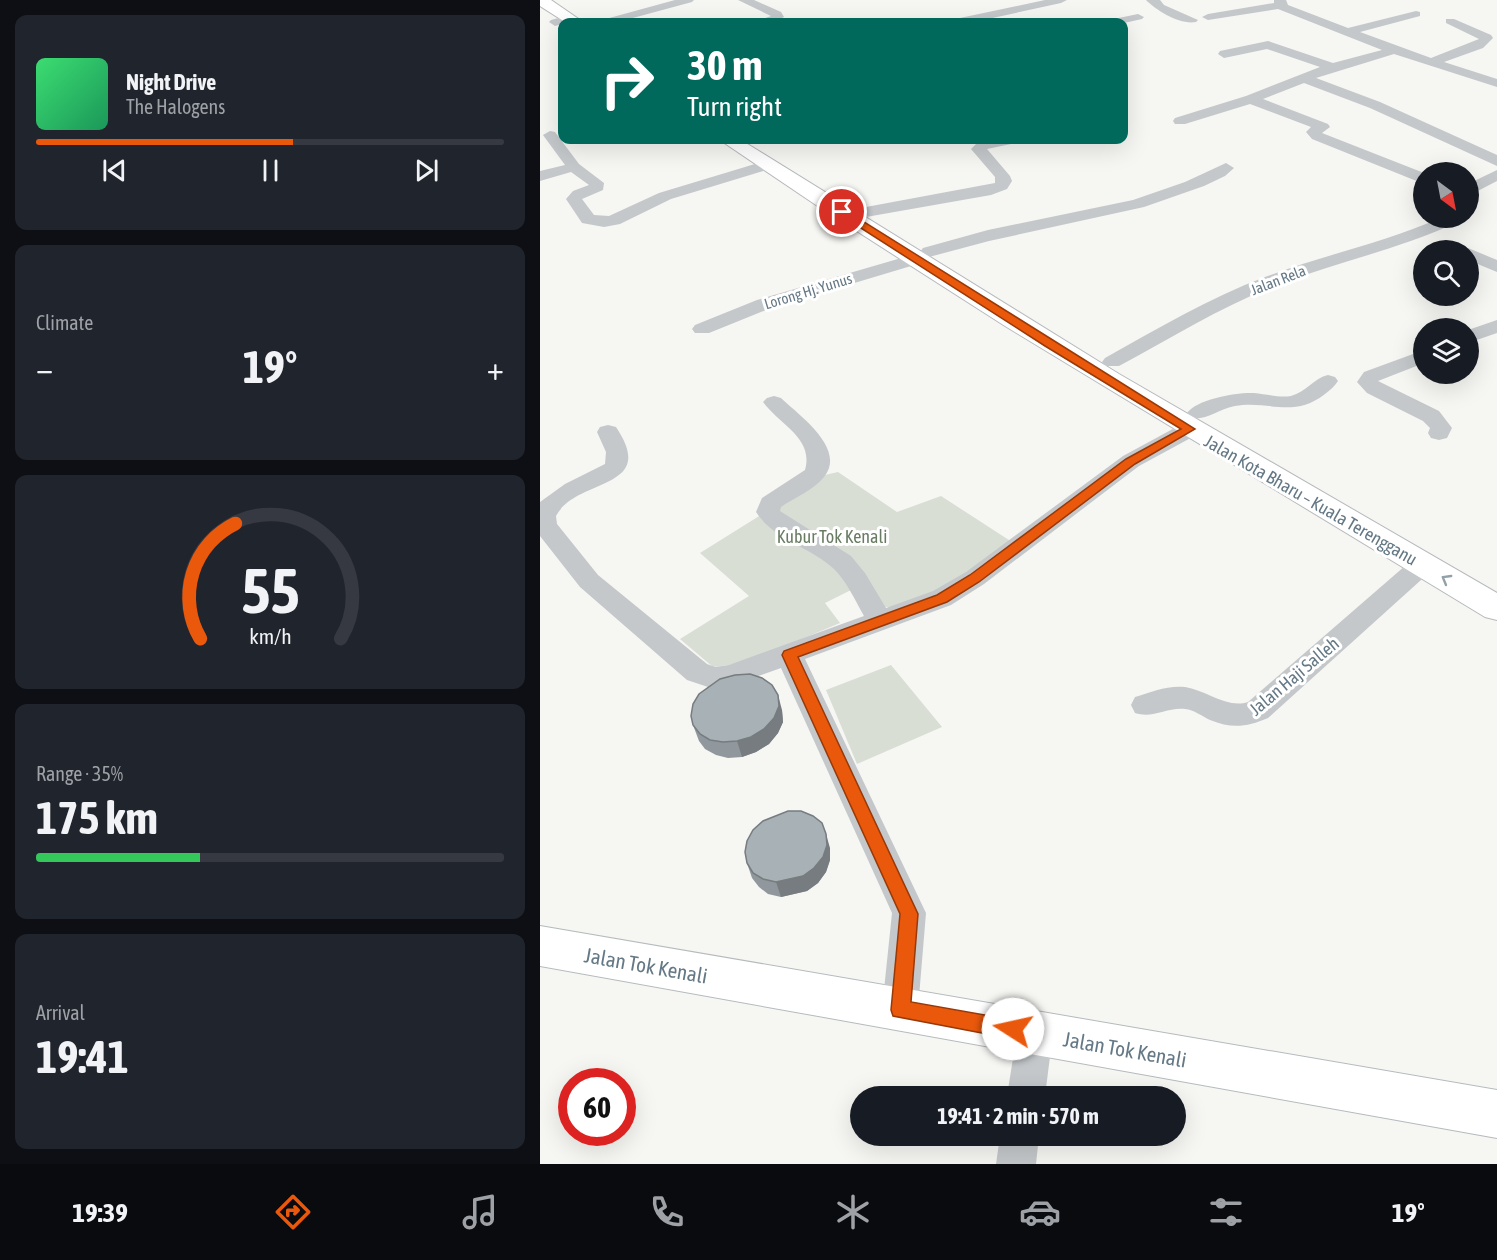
<!DOCTYPE html>
<meta charset="utf-8">
<style>
:root{--surface:#171b24;--page:#20242c;--text:#f1f3f6;--muted:#9ea1a6;--line:#363941;--accent:#ea580c}
body{margin:0;font-family:"Asap Condensed",sans-serif;background:var(--page);color:var(--text);height:100vh;display:flex;flex-direction:column;font-size:22px;white-space:nowrap}
*{box-sizing:border-box;margin:0}
p{font-size:20px;color:var(--muted)}
.icon{flex:none;width:33px;height:33px;fill:none;stroke:currentColor;stroke-width:2;stroke-linecap:round;stroke-linejoin:round}
.map{position:relative;flex:1;overflow:hidden}
.details{display:flex;flex-direction:column;gap:15px;padding:15px;background:#0d0f14;width:540px}
.details>*{flex:none}
.top-card{position:absolute;left:18px;top:18px;width:570px;height:126px;border-radius:12px;box-shadow:0 6px 24px #0002;background:#00695c;color:#fff;overflow:hidden}
.needle{width:39px;rotate:148deg}
.fabs{position:absolute;left:873px;top:162px;display:grid;gap:12px}
.fabs a{display:grid;place-items:center;width:66px;height:66px;border-radius:50%;background:var(--surface);box-shadow:0 6px 24px #0002;font-size:30px}
.speed{position:absolute;left:18px;top:1068px;display:flex;gap:12px;font-size:30px;font-weight:700;text-align:center}
.speed>*{display:grid;place-content:center;width:78px;height:78px;border-radius:50%;background:var(--surface);box-shadow:0 6px 24px #0002;line-height:1}
.speed .limit{border:9px solid #d22;background:#fff;color:#111}
.pin{position:absolute;display:grid;place-items:center;width:51px;height:51px;color:#fff;margin:-26px;border:3px solid #fff;border-radius:50%;box-shadow:0 2px 6px #0007}
.me{position:absolute;width:66px;margin:-33px;rotate:280deg;stroke-linejoin:round;filter:drop-shadow(0 0 4px #0008)}
.turn{display:flex;align-items:center;gap:21px;height:126px;padding:0 30px;font-size:27px}
.turn .icon{width:78px;height:78px;stroke-width:2.5}
.turn b{display:block;font-size:42px;line-height:51px}
.big{font-size:45px;font-weight:700;line-height:1.1}
.details .card{flex:1;display:flex;flex-direction:column;justify-content:center;gap:9px;min-width:0;padding:0 21px;border-radius:12px;background:var(--page)}
.details .dial{align-items:center;gap:0}
.dial svg{height:156px;overflow:visible;fill:none;stroke:var(--line);stroke-width:7;stroke-linecap:round;text-anchor:middle}
.dial text{fill:var(--text);stroke:none}
.song{display:flex;align-items:center;gap:18px}
.cover{width:72px;height:72px;border-radius:9px;background:linear-gradient(135deg,hsl(140 70% 55%),hsl(150 70% 35%))}
.played{height:6px;border-radius:3px;background:linear-gradient(90deg,var(--accent) 55%,var(--line) 55%)}
.keys{display:flex;justify-content:space-around;direction:ltr}
.heat{display:flex;justify-content:space-between;align-items:center;font-size:33px;direction:ltr}
.charge{height:9px;border-radius:4px;background:linear-gradient(90deg,#34c759 35%,var(--line) 0)}
.trip{position:absolute;left:310px;top:1086px;width:336px;height:60px;border-radius:30px;background:var(--surface);box-shadow:0 6px 24px #0002;font-weight:700;line-height:60px;text-align:center}
.menu{display:flex;height:96px;justify-content:space-around;align-items:center;background:#090b0e;color:var(--muted)}
.menu .icon{width:42px;height:42px}
.menu .active{color:var(--accent)}
.menu b{font-size:27px;color:var(--text)}
main{display:flex;flex:1;min-height:0}
.map>svg:first-child{display:block}
.green{fill:#d8ded4}
.lines{fill:none;stroke-linecap:round;stroke-linejoin:round}
.major-casing{stroke:#b5babd;stroke-width:2}
.highway-casing{stroke:#b6babd;stroke-width:2}
.minor{fill:#c4c8cb;fill-rule:evenodd}
.major{fill:#fff;fill-rule:evenodd}
.highway{fill:#fff;fill-rule:evenodd}
.wall{fill:#90989d}
.shaded-wall{fill:#767c7f}
.building{fill:#a8b1b6;stroke:#767c7f;stroke-width:1.5}
.oneway{stroke:#92a0aa}
.route{fill:#ea580c;stroke:#983908;stroke-width:1.5}
.labels{text-anchor:middle;dominant-baseline:central;stroke-width:6;stroke-linejoin:round;paint-order:stroke}
.far-street-label{font-size:15px;fill:#647885;stroke:#fff}
.street-label{font-size:18px;fill:#647885;stroke:#fff}
.park-label{font-size:18px;fill:#697c63;stroke:#fff}
.near-street-label{font-size:21px;fill:#647885;stroke:#fff}
</style>
<main>
<section class="details">
<div class="card">
<div class="song"><i class="cover"></i><div><b>Night Drive</b><p>The Halogens</p></div></div>
<div class="played"></div>
<div class="keys"><svg class="icon" aria-label="previous" viewBox="0 0 24 24"><path d="M18 5L8 12l10 7zM5 5v14"/></svg><svg class="icon" aria-label="pause" viewBox="0 0 24 24"><path d="M8 5v14M16 5v14"/></svg><svg class="icon" aria-label="next" viewBox="0 0 24 24"><path d="M6 5l10 7-10 7zM19 5v14"/></svg></div>
</div>
<div class="card"><p>Climate</p>
<div class="heat"><a>−</a><b class="big">19°</b><a>+</a></div>
</div>
<div class="card dial"><svg viewBox="0 0 100 80">
<path d="M14 69A42 42 0 1 1 86 69"/>
<path d="M14 69A42 42 0 0 1 32 10" stroke="#ea580c"/>
<text x="50" y="56" font-size="32" font-weight="700">55</text>
<text x="50" y="72" font-size="11">km/h</text>
</svg></div>
<div class="card"><p>Range · 35%</p><b class="big">175 km</b><div class="charge"></div></div>
<div class="card"><p>Arrival</p><b class="big">19:41</b></div>
</section>
<div class="map">
<svg width="957" height="1164" viewBox="0 0 957 1164">
<rect width="100%" height="100%" fill="#f6f6f3"/>
<!-- green -->
<path class="green" d="M298 472 357 512 401 496 472 542 400 593 356 607H342L315 588 285 603 300 623 205 663 173 667 140 639 209 596 160 553 285 475Z
M351 665 402 727 317 764 286 690Z"/>
<g class="lines">
<defs>
<path id="major" d="M0 926 957 1090V1138L0 966Z"/>
<path id="highway" d="M0 0H11L43 22H25L0 6Z
M180 140H201L579 374 957 593V620L945 617 465 326 276 205Z"/>
</defs>
<!-- major casing -->
<use href="#major" class="major-casing"/>
<!-- highway casing -->
<use href="#highway" class="highway-casing"/>
<!-- minor -->
<path class="minor" d="M135 0H154L152 2 78 22H60L62 20Z
M198 0H214L241 12 244 17 234 22H218L220 20 231 16Z
M505 0H527L521 3 434 22H414L420 18Z
M606 0H620L624 5 658 20 656 22C640 25 617 11 606 0Z
M734 0H746L748 5 808 28 876 11 880 12V16L820 32 891 58 939 39 906 23V19H914L951 35 953 38 943 48 904 62 957 79V87L854 54 776 78 840 102 957 155V166L830 108 764 83 723 99 788 124 790 127 782 133 884 173V184L772 139 766 132 771 127 710 104 645 124H635L633 121 635 118 706 96 780 67 727 49 684 58 678 54 680 51 728 41 793 63 842 50 738 9 668 20 662 17 668 14 734 3Z
M598 14 604 17 602 19 584 23 567 22 569 20Z
M30 15 34 17V21L15 26 9 22 11 20Z
M10 131 15 132 39 164 64 183 63 190 42 199 54 215 69 216 119 193 228 160 236 165 233 168 131 199 80 224 64 227 42 223 26 199 33 191 49 185 31 172 0 181V171L25 165 3 135Z
M478 140 476 143 447 149 470 176 472 181 467 189 451 195 326 217 318 212 326 207 455 183V177L431 149 438 142 443 141Z
M686 163 694 168 685 176 664 186 604 207 449 241 389 257 383 256 380 252 383 248 448 230 593 200 645 182Z
M957 170V181L928 196V184Z
M900 218H920L918 222C860 249 797 262 737 285 682 306 631 338 579 366H565L562 362 565 358C617 329 669 298 725 277 783 255 844 243 900 218Z
M928 248 957 260V272L928 260V250H921Z
M375 254 381 255 384 259 381 263 231 308 169 333H155L152 329 155 325 217 300Z
M957 320V333L928 343V330Z
M884 350V363L838 381 899 411 912 428 907 438 899 440 891 438 888 433 890 428 883 421 827 393 817 382 824 372Z
M788 375 795 377 798 381C795 386 790 390 785 394 753 419 729 400 695 406 679 409 666 421 650 418L647 413C657 399 697 392 714 393 726 394 739 398 751 396 766 392 774 378 788 375Z
M234 396 241 398C259 415 307 449 284 477 275 489 254 498 241 507L240 511 311 556 325 573 346 608 393 591 426 572 583 456 642 424 650 422 658 424 661 429 658 434 599 466 444 584 411 605 265 659 386 913 378 1009 373 1022 360 1027 347 1022 342 1009 352 913 241 668 191 686 174 689 147 680 40 587 0 536V502L25 484 65 464 66 452 57 432 60 427 68 425 76 427C119 491 37 477 16 516L17 524 58 575 167 664 175 667 189 665 324 616C315 600 307 582 294 569 271 547 234 540 216 512L222 498 265 470C274 438 240 425 223 402L227 398Z
M882 556 891 559 895 565 891 571 728 718C707 727 692 729 670 720 662 716 654 710 645 709 627 707 613 719 595 713L591 705 595 697C610 692 629 685 645 687 666 690 687 709 708 702L873 559Z
M495 1015 508 1020 513 1033 505 1096H467L477 1033 482 1020Z
M460 1136H499L496 1164H456Z"/>
<!-- major -->
<use href="#major" class="major"/>
<!-- highway -->
<use href="#highway" class="highway"/>
</g>
<!-- wall -->
<path class="wall" d="M242 710 243 722 238 733 229 744 216 752 202 757 188 758 176 755 165 749 159 741 153 725Z
M290 848V860L286 872 278 883 267 891 241 897 228 894 219 887 212 878 207 863Z"/>
<!-- shaded-wall -->
<path class="shaded-wall" d="M238 695 242 710 243 722 238 733 229 744 216 752 202 757 197 741Z
M286 834 290 848V860L286 872 278 883 267 891 241 897 236 882Z"/>
<!-- building -->
<path class="building" d="M210 674 222 678 232 685 238 695 239 706 234 718 224 729 211 737 197 741 183 742 170 740 160 734 153 725 151 716 153 704 159 694 180 679 195 675Z
M248 811H261L273 816 282 823 286 834 287 845 283 857 274 868 263 876 236 882 223 879 213 873 207 863 205 852 207 841 213 830 223 821Z"/>
<!-- one-way arrows -->
<defs><path id="oneway-chevron" d="M-2-3.5L2.5 0L-2 3.5" fill="none" stroke-width="1.6" stroke-linecap="round" stroke-linejoin="round" transform="scale(1.5)"/></defs>
<use class="oneway" href="#oneway-chevron" transform="translate(906 579) rotate(-150)"/>
<!-- route -->
<path class="route" d="M299 210H305L655 429 595 464 439 582 407 602 258 657 378 914 371 1002 473 1020 480 1022 482 1029 480 1036 473 1039 353 1016 351 1010 360 914 242 655 244 651 397 595 430 575 586 459 641 429 505 346 299 214Z"/>
<g class="labels">
<!-- far-street labels -->
<g class="far-street-label">
<text transform="translate(738 280) rotate(-21)">Jalan Rela</text>
<text transform="translate(268 291) rotate(-17)">Lorong Hj. Yunus</text>
</g>
<!-- street labels -->
<g class="street-label">
<text transform="translate(771 500) rotate(30)">Jalan Kota Bharu – Kuala Terengganu</text>
<text transform="translate(754 676) rotate(-40)">Jalan Haji Salleh</text>
</g>
<!-- park labels -->
<g class="park-label">
<text x="292" y="536">Kubur Tok Kenali</text>
</g>
<!-- near-street labels -->
<g class="near-street-label">
<text transform="translate(106 965) rotate(10)">Jalan Tok Kenali</text>
<text transform="translate(585 1049) rotate(10)">Jalan Tok Kenali</text>
</g>
</g>
</svg>
<div class="fabs">
<a><svg class="needle" viewBox="-14 -14 28 28"><path d="M0-13l5 13h-10z" fill="#e53935"/><path d="M0 13l5-13h-10z" fill="#9ea1a6"/></svg></a>
<a><svg class="icon" aria-label="search" viewBox="0 0 24 24"><circle cx="10" cy="10" r="6"/><path d="M15 15l6 6"/></svg></a>
<a><svg class="icon" aria-label="layers" viewBox="0 0 24 24"><path d="M12 4l9 5-9 5-9-5zM3 14l9 5 9-5"/></svg></a>
</div>
<div class="speed"><div class="limit">60</div></div>
<div class="pin" style="left:302px;top:212px;background:#d93025"><svg class="icon" aria-label="arrive" viewBox="0 0 24 24"><path d="M6 21V4h12l-3 4 3 4H6"/></svg></div>
<svg class="me" style="left:473px;top:1029px" viewBox="-20 -20 40 40"><circle r="19" fill="#fff"/><path d="M0-13L10 11 0 6-10 11z" fill="#ea580c"/></svg>
<div class="trip">19:41 · 2 min · 570 m</div>
<div class="top-card">
<div class="turn"><svg class="icon" aria-label="right" viewBox="0 0 24 24"><path d="M7 20v-9h11M14 6l5 5-5 5"/></svg><div><b>30 m</b>Turn right</div></div>
</div>
</div>
</main>
<nav class="menu">
<b>19:39</b>
<svg class="icon active" aria-label="directions" viewBox="0 0 24 24"><path d="M12 3l9 9-9 9-9-9zM9 14v-3h6M13 9l2 2-2 2"/></svg>
<svg class="icon" aria-label="music" viewBox="0 0 24 24"><path d="M9 18V5l10-2v13"/><circle cx="6" cy="18" r="3"/><circle cx="16" cy="16" r="3"/></svg>
<svg class="icon" aria-label="phone" viewBox="0 0 24 24"><path d="M5 4h4l2 5-3 2q2 4 5 5l2-3 5 2v4C11 20 4 13 5 4z"/></svg>
<svg class="icon" aria-label="climate" viewBox="0 0 24 24"><path d="M12 3v18M4 7l16 10M4 17L20 7"/></svg>
<svg class="icon" aria-label="car" viewBox="0 0 24 24"><path d="M5 17H2v-5l4-1 3-4h7l3 4 3 1v5h-3M9 17h6M6 11h13"/><circle cx="7" cy="17" r="2"/><circle cx="17" cy="17" r="2"/></svg>
<svg class="icon" aria-label="filters" viewBox="0 0 24 24"><path d="M4 7h16M4 17h16"/><circle cx="9" cy="7" r="2"/><circle cx="15" cy="17" r="2"/></svg>
<b>19°</b>
</nav>
